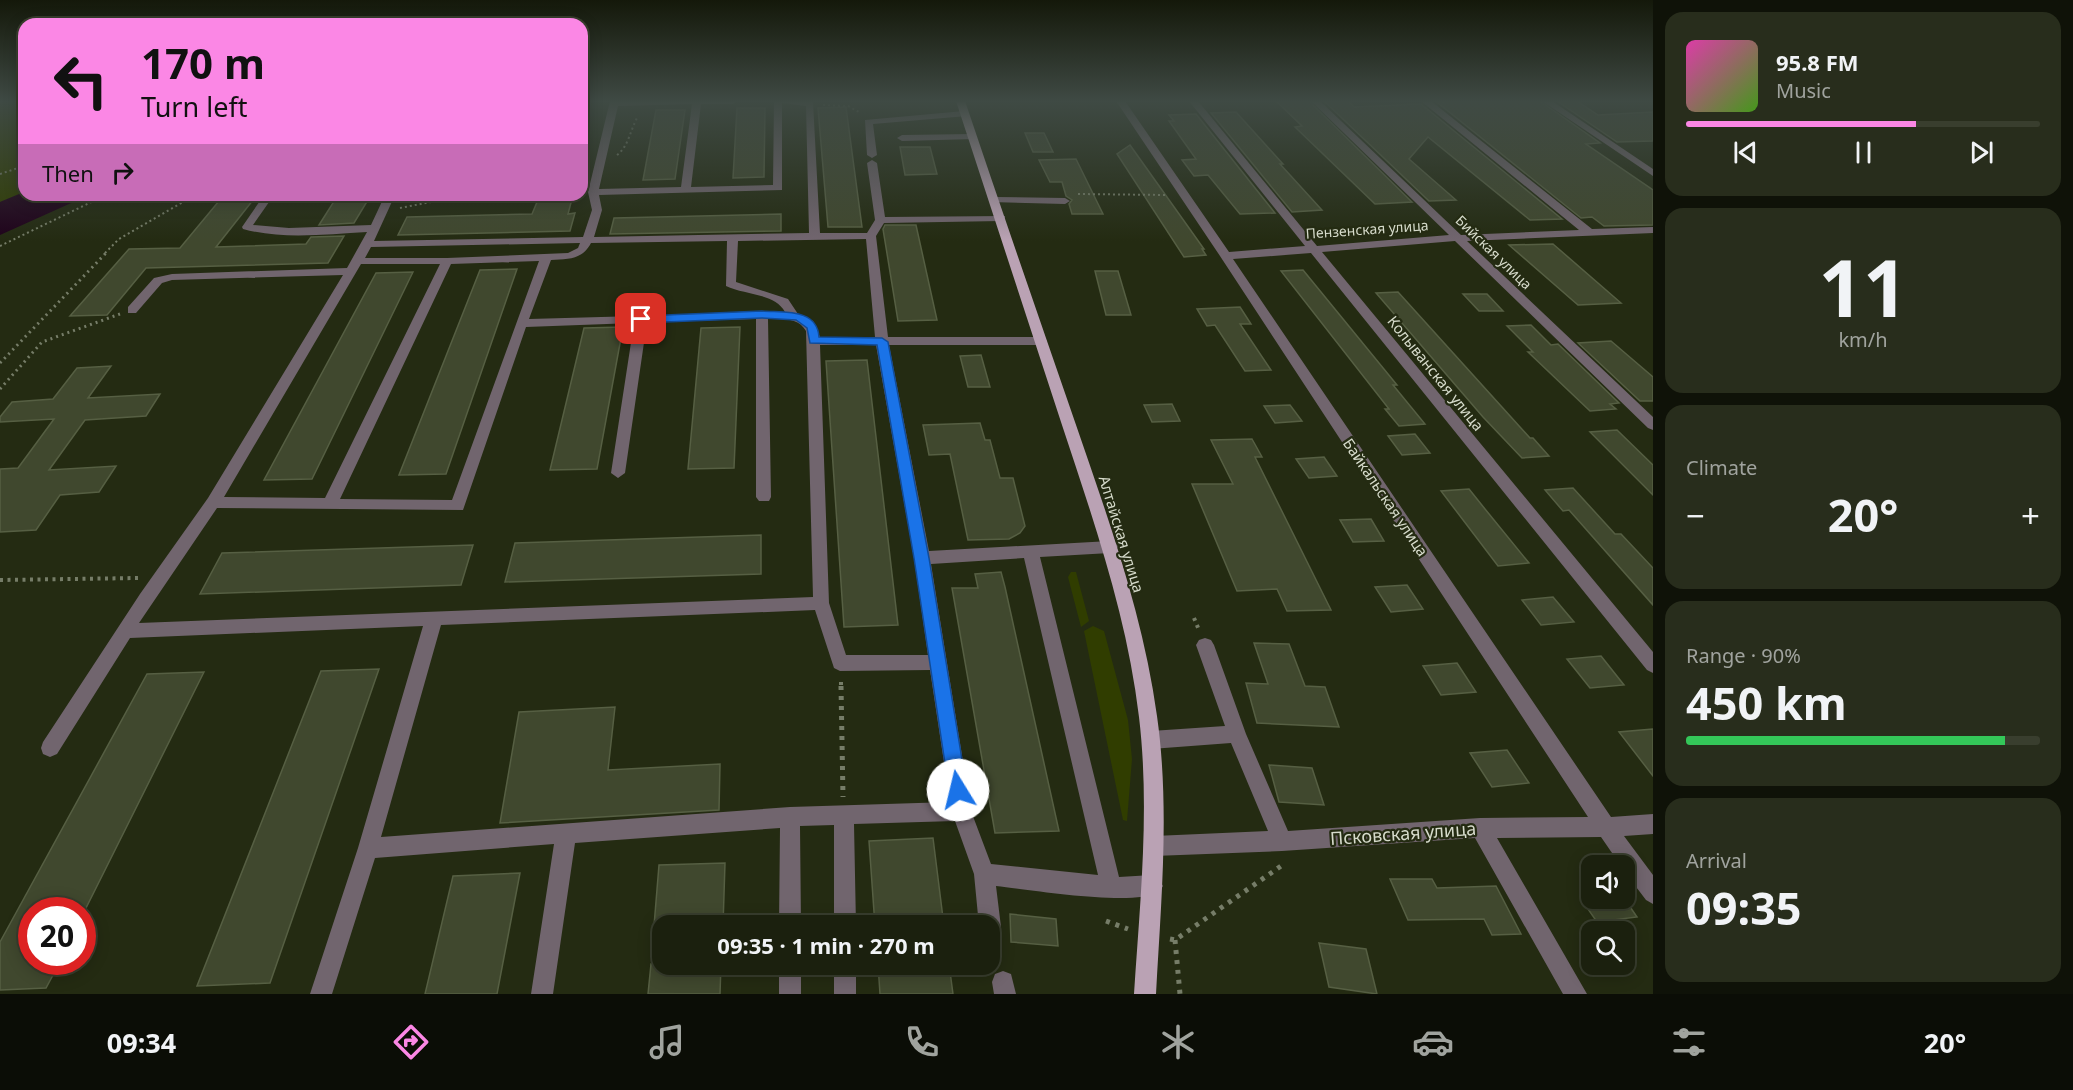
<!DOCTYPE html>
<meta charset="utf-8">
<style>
:root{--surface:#1b200e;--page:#282d1c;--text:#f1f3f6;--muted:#a0a39e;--line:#393e2e;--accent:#fb87e5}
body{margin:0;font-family:"Noto Sans",sans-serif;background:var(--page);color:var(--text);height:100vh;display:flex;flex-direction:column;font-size:22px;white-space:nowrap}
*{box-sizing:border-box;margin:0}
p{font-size:20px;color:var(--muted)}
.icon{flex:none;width:33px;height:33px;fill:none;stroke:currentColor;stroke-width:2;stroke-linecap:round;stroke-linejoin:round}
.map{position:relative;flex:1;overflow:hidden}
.details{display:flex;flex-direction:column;gap:12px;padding:12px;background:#0f1208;width:420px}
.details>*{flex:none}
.banner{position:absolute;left:18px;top:18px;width:570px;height:183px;border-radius:18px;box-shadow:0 3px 15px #0003,0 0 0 2px var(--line);background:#fb87e5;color:#111;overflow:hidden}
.controls{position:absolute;left:1581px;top:855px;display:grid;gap:12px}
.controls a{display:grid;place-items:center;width:54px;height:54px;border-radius:12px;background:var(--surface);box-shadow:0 3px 15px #0003,0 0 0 2px var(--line);font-size:30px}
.speed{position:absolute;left:18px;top:897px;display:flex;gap:12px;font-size:30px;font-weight:700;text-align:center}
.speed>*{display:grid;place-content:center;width:78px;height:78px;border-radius:50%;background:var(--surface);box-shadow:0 3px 15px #0003,0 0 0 2px var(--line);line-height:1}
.speed .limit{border:9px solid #d22;background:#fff;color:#111}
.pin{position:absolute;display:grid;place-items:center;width:51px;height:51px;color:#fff;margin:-26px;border-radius:12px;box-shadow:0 3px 9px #0006}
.me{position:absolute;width:66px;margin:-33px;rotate:351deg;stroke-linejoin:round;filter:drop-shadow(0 0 4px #0008)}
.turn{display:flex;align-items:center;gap:21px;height:126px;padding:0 24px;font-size:27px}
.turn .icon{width:78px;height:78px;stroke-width:2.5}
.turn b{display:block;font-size:42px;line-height:51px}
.then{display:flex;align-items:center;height:57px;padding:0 24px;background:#0003;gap:12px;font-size:22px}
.big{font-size:45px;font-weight:700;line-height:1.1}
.details .card{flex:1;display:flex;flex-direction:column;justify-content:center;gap:9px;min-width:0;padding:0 21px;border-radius:18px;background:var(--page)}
.details .dial{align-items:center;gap:0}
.dial b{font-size:78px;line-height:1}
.song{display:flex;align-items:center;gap:18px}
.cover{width:72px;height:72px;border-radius:9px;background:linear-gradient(135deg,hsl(320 70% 55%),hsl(100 70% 35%))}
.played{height:6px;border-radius:3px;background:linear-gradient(90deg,var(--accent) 65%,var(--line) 65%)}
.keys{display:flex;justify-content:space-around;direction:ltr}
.heat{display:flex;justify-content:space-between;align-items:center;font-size:33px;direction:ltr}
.charge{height:9px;border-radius:4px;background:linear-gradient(90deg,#34c759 90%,var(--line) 0)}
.trip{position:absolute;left:652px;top:915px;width:348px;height:60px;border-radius:18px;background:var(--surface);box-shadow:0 3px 15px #0003,0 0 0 2px var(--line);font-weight:700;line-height:60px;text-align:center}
.tab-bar{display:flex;height:96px;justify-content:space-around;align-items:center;background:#0b0d06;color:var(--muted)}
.tab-bar .icon{width:42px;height:42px}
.tab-bar .selected{color:var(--accent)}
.tab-bar b{font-size:27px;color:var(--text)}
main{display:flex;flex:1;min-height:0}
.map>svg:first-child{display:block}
.green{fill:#303d00}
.water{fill:#1f021b}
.building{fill:#40482e;stroke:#565f43;stroke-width:1.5}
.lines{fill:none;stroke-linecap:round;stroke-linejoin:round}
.path-far3{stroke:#767d68;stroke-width:2;stroke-dasharray:2 3;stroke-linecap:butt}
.path-far2{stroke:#767d68;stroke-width:3;stroke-dasharray:2 4;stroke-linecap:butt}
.path-far1{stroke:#767d68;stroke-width:4;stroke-dasharray:3 4.5;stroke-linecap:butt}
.path{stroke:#767d68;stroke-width:5;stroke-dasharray:4 6;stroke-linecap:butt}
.minor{fill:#71656e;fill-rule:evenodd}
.major{fill:#baa2b4;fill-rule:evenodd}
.route{fill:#1a73e8;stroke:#114b97;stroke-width:1.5}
.labels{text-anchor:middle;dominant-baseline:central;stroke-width:4.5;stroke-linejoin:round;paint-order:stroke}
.far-street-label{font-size:14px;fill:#d6dbcb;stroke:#242b12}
.street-label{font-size:15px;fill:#d6dbcb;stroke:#242b12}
.near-street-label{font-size:18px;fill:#d6dbcb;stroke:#242b12}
</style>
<main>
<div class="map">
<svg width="1653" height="994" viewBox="0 0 1653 994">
<rect width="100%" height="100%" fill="#242b12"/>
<!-- green -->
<path class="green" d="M0 101H24V192L0 202Z
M1071 572H1076L1089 621 1081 627 1068 577Z
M1093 626 1104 631 1128 720 1132 759 1127 821 1123 820 1084 631Z"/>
<!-- water -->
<path class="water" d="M24 192V195H89L0 235V202Z"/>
<!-- building -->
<path class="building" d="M1276 101H1309L1412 202 1375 204 1295 127 1302 126Z
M1324 101H1348L1354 107 1421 104 1562 219 1530 220 1428 137 1409 159 1456 200 1429 201Z
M1442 101H1540L1600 143 1586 144 1653 190V225L1604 226 1592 217 1581 218 1438 103H1445Z
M1557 101H1577L1598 115 1653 112V141L1617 142Z
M846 107 862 227H828L818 108Z
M737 108H765L764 177 733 178Z
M656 110H685L675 179 643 180Z
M1236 112 1283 164H1280L1322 210 1292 212 1211 113Z
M1196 114 1275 213 1240 214 1208 175 1194 176 1182 160 1196 159 1169 121H1174L1169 115Z
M1025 133H1044L1053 152H1033Z
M1130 145 1204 249H1202L1206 255 1184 257 1117 154Z
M900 147H930L937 174 905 175Z
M1076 159 1103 214H1072L1069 204 1072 200 1066 196 1062 182H1050L1039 160Z
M224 195H257L216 247 306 244 311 237 344 236 328 263 146 268 107 315 70 316 129 249 180 248Z
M338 195H371L354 223 319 225Z
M540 195H573L568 214 575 213 570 231 398 235 407 217 532 214Z
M781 214V231L610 234 614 218Z
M885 225H916L937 320 898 321 883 229Z
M1553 244 1621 303 1578 305 1509 245Z
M517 269 446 474 399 475 480 270Z
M1303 270 1397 385H1393L1425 424 1399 426 1385 409H1389L1281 271Z
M1095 271H1118L1131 315H1106Z
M413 272 312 479 264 480 376 273Z
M1398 292 1530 438H1533L1549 456 1522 458 1483 417 1376 293Z
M1463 294H1487L1503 311H1479Z
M1240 307 1251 324H1240L1271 370 1245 371 1215 325 1207 326 1197 309Z
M1531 325 1551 345 1558 344 1619 403 1610 404 1616 409 1590 411 1528 352H1533L1507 326Z
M623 327 597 469 550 470 584 328Z
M740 327 734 468 688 469 701 328Z
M1611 341 1653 377V401H1640L1578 343Z
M981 355 990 387H968L960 356Z
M867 360 898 625 844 627 826 361Z
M111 366 88 398 160 394 146 416 85 420 49 470 116 466 99 492 60 495 36 530 0 532V469L18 468 54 419 0 422V417L12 402 53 399 77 368Z
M1172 404 1180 421 1152 422 1144 405Z
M1290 405 1302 421 1275 423 1264 406Z
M980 423 985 440H990L1000 478H1013L1025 526 1020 533 1009 539 968 540 950 454 929 455 923 425Z
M1617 430 1653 465V495L1590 432Z
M1415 434 1430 453 1402 455 1388 436Z
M1252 439 1262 457H1255L1331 610 1287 611 1277 589 1237 591 1192 484H1233L1211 440Z
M1324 457 1337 476 1309 478 1296 459Z
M1573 488 1615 534H1621L1653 568V605L1569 510 1563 511 1545 490Z
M1469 489 1485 509 1529 563 1498 566 1441 491Z
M1371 519 1384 541 1353 542 1340 520Z
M761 535V574L505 582 515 543Z
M473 545 461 585 200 594 222 553Z
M1001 572 1005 587 1059 831 995 833 952 588H978L975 574Z
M1407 585 1423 609 1391 612 1375 587Z
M1553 597 1574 622 1541 625 1522 600Z
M1254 643 1289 644 1305 686 1325 687 1339 727 1257 723 1246 683 1268 684Z
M1601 656 1624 685 1590 688 1567 659Z
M1457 663 1476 692 1441 695 1423 666Z
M379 669 270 983 197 986 321 671Z
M204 672 85 910H32V962H60L46 988 0 990V942L147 674Z
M615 707 608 770 720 764 719 810 500 823 519 712Z
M1653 729V776L1619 732Z
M1507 750 1529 783 1492 787 1470 753Z
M1269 765 1312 768 1324 805 1279 802Z
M933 838 944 926H875L869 841Z
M725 863 723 926H654L659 865Z
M520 873 497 994H425L453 876Z
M1390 879H1432L1437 888 1496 886 1521 934 1492 935 1484 919 1408 920Z
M1624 898 1637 917 1597 922 1581 899Z
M1010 914 1056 919 1058 946 1011 942Z
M1319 943 1366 949 1377 994 1329 987Z
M651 964H721L720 994H648Z
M878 964H949L953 994H880Z"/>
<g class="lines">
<!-- path-far3 -->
<path class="path-far3" d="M823 105 848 106 859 112
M617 155C629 146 630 130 638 116
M0 174 24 166
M1078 194 1166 195
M400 208 467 195
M0 246 106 195
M105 253 119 239 195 195"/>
<!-- path-far2 -->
<path class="path-far2" d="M0 363 107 252
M0 389 42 342 120 314"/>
<!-- path-far1 -->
<path class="path-far1" d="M0 580 139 578
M1194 618 1199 630
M841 682V687"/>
<!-- path -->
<path class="path" d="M841 686 843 797
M1106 921 1128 929
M1170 939 1175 940 1281 866V861
M1175 940 1180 994
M995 947 999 964"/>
<!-- minor -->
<path class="minor" d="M610 101H737L733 104H701L691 187 773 185 774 101 813 102 820 233H867L875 220 867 163 872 160 877 163 885 217 1005 216V220L1001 221 884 223 876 236 888 337H1041L1047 341 1041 345H889L929 551 1110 541 1116 543 1118 547 1116 551 1110 553 1040 557 1119 877 1152 875 1159 879 1163 886 1159 893C1128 906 1033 890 996 886L1001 927 998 935 990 938V926H979L974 874 955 821 854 824 856 926H834V825L800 826 801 926H779L780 828 575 843 553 994H531L554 844 375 858 332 994H310L358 848 423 626 130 638 57 754 50 757 43 754 41 748 43 742 140 594 208 498 343 275 172 280 162 283 136 313H128V307L154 278 172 274 347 268 367 232C327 234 283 240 243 229L242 227 264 195H274L253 225 289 228 371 225 385 195H395L374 241 583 237 592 210 588 192ZM782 103 806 106 809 233 594 237 602 210 599 195 782 190ZM692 104 681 187 599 189 618 106ZM866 239 875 337H820L813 321 798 314 788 299 736 282 738 241ZM727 241 726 286C744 295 775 293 785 312L529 319 551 260C568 259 582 260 591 243ZM580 243 578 248 568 253 447 258H365L371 247ZM539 261 452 500 340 499 451 264ZM361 264H440L325 498 224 497ZM756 319V497L759 501H769L771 497 768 319C783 319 798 317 806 331L813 597 139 623 217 508 463 510 526 327 634 323 611 473 618 478 625 473 647 322ZM820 345H876L914 558 928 655H846L829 603ZM1024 558 1098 875 991 864 971 811 931 564ZM815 610 834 668 840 671 930 670 950 802 790 807 381 837 441 625Z
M1116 101H1125L1229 252 1305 246 1189 101H1198L1317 246 1449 235 1311 101H1320L1461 235 1579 230 1421 101H1431L1592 229 1653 227V233L1467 241 1653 417V430L1648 428 1455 241 1322 252 1653 652V673L1647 670 1311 253 1233 259 1611 817 1653 814V834L1624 836 1653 875V904L1646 900 1624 871V866H1621L1601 837 1497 838 1587 994H1563L1475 838 1282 851 1154 856 1147 853 1144 846 1147 839 1154 836 1268 831 1231 743 1151 749 1144 746 1142 740 1144 734 1151 731 1225 726 1196 645 1199 640 1205 638 1211 640 1214 645 1246 734 1288 831 1480 818 1588 817 1220 256Z
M1542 101H1552L1653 169V176Z
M964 111 969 114 967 116 873 124 877 155 872 158 867 155 865 120Z
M972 134 977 137 975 139 902 141 897 138 902 135Z
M995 197 1065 198 1070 201 1065 204 991 202V198Z
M779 964H801V994H779Z
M834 964H856V994H834Z
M1003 971 1011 974 1016 994H994L992 982 995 974Z"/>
<!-- major -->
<path class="major" d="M956 101H965C1001 208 1038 315 1075 422 1108 518 1143 614 1157 716 1170 808 1161 902 1156 994H1134C1140 902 1150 809 1139 717 1127 615 1093 519 1061 422 1026 315 991 208 956 101Z"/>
</g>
<!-- sky -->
<linearGradient id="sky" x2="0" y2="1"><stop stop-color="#14180a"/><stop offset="0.42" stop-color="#3f4a44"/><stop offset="1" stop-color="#3f4a44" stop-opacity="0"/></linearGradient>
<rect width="1653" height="241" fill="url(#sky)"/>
<!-- route -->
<path class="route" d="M762 311C784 313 817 308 819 337L882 338 888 342 929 558 967 790 964 796 958 799 951 796 949 790 914 558 877 345 810 343 807 328 796 320 762 318 641 323 635 319 641 316Z"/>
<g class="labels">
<!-- far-street labels -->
<g class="far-street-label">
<text transform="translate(1367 229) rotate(-4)">Пензенская улица</text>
<text transform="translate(1494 252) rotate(44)">Бийская улица</text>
</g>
<!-- street labels -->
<g class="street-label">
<text transform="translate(1436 373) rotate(51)">Колыванская улица</text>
<text transform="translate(1386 497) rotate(56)">Байкальская улица</text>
<text transform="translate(1122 534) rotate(73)">Алтайская улица</text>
</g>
<!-- near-street labels -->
<g class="near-street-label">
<text transform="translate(1403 833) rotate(-4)">Псковская улица</text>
</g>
</g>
</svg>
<div class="controls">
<a><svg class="icon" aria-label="sound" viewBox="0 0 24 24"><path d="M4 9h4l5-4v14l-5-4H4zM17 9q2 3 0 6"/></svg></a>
<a><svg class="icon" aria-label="search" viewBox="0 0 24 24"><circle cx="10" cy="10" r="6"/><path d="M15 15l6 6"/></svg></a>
</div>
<div class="speed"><div class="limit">20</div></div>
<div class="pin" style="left:641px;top:319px;background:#d93025"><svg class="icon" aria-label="arrive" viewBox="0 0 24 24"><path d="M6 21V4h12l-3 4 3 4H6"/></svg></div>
<svg class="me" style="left:958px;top:790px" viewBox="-20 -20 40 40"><circle r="19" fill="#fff"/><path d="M0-13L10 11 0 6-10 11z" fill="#1a73e8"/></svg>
<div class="trip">09:35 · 1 min · 270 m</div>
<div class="banner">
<div class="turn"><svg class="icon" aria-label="left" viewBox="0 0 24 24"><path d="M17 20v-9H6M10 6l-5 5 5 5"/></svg><div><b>170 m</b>Turn left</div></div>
<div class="then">Then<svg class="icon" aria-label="right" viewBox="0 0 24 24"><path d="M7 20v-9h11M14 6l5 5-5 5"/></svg></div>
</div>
</div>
<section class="details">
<div class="card">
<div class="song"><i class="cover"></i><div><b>95.8 FM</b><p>Music</p></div></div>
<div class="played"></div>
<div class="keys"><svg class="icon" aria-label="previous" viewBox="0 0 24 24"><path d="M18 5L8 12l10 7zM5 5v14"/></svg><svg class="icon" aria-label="pause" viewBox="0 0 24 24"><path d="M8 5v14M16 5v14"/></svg><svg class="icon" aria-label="next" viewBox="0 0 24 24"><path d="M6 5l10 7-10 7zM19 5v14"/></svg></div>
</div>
<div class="card dial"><b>11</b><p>km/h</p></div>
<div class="card"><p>Climate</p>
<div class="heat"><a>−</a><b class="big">20°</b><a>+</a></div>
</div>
<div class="card"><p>Range · 90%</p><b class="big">450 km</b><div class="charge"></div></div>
<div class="card"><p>Arrival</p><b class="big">09:35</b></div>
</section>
</main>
<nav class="tab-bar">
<b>09:34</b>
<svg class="icon selected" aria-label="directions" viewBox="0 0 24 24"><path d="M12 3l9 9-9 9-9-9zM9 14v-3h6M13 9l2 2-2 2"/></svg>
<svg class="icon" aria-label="music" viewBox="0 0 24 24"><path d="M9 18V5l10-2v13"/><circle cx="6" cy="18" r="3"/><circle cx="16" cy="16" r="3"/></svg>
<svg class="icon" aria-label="phone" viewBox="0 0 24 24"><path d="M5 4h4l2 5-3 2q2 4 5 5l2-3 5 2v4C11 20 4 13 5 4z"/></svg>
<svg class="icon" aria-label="climate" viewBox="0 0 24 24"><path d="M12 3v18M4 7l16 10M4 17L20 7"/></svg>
<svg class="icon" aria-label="car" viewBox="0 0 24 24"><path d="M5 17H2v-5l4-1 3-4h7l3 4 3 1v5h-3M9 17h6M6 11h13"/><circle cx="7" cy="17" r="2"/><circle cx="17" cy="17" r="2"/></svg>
<svg class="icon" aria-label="filters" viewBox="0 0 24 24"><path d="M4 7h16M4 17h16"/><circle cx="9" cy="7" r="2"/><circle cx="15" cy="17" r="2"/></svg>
<b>20°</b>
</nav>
